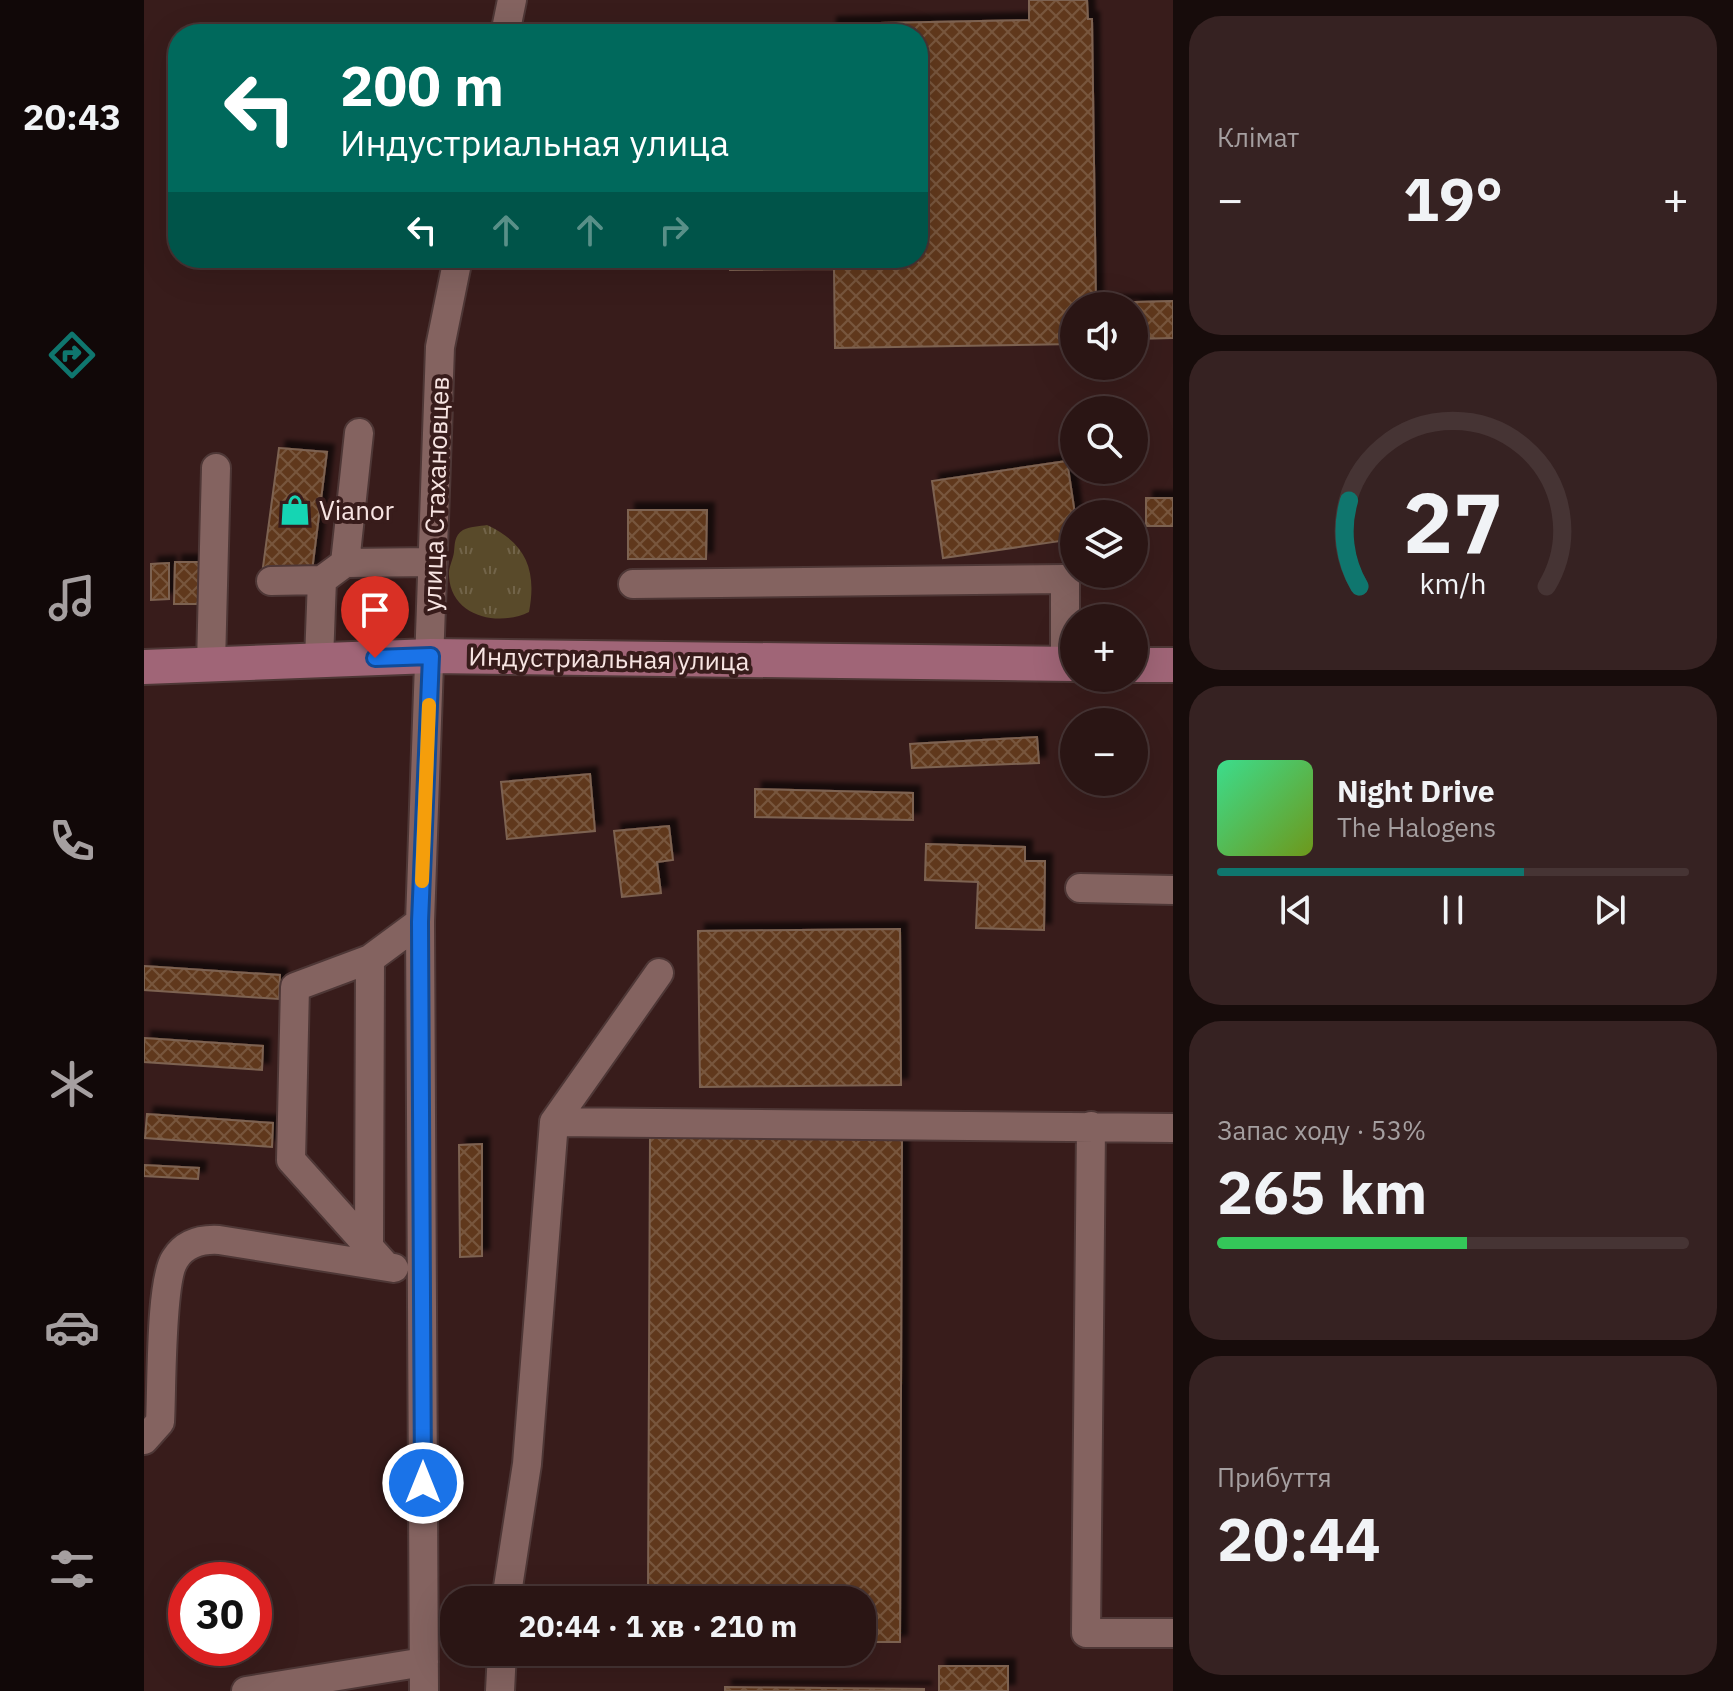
<!DOCTYPE html>
<html lang="uk">
<meta charset="utf-8">
<style>
:root{--surface:#2a1514;--page:#362222;--text:#f1f3f6;--muted:#a59fa0;--line:#463434;--accent:#0f766e}
body{margin:0;font-family:"IBM Plex Sans",sans-serif;background:var(--page);color:var(--text);height:100vh;display:flex;flex-direction:column;font-size:30px;white-space:nowrap}
*{box-sizing:border-box;margin:0}
p{font-size:26px;color:var(--muted)}
.icon{flex:none;width:44px;height:44px;fill:none;stroke:currentColor;stroke-width:2;stroke-linecap:round;stroke-linejoin:round}
.map{position:relative;flex:1;overflow:hidden}
.side{display:flex;flex-direction:column;gap:16px;padding:16px;background:#170c0b;width:560px}
.side>*{flex:none}
.top-card{position:absolute;left:24px;top:24px;width:760px;height:244px;border-radius:32px;box-shadow:0 8px 32px #0002,0 0 0 2px var(--line);background:#00695c;color:#fff;overflow:hidden}
.controls{position:absolute;left:916px;top:292px;display:grid;gap:16px}
.controls a{display:grid;place-items:center;width:88px;height:88px;border-radius:50%;background:var(--surface);box-shadow:0 8px 32px #0002,0 0 0 2px var(--line);font-size:40px}
.speed{position:absolute;left:24px;top:1562px;display:flex;gap:16px;font-size:40px;font-weight:700;text-align:center}
.speed>*{display:grid;place-content:center;width:104px;height:104px;border-radius:50%;background:var(--surface);box-shadow:0 8px 32px #0002,0 0 0 2px var(--line);line-height:1}
.speed .limit{border:12px solid #d22;background:#fff;color:#111}
.pin{position:absolute;display:grid;place-items:center;width:68px;height:68px;color:#fff;margin:-82px -34px;border-radius:50% 50% 50% 0;rotate:-45deg;box-shadow:0 0 8px #0007}
.pin .icon{rotate:45deg}
.me{position:absolute;width:88px;margin:-44px;rotate:0deg;stroke-linejoin:round;filter:drop-shadow(0 0 6px #0008)}
.turn{display:flex;align-items:center;gap:28px;height:168px;padding:0 40px;font-size:36px}
.turn .icon{width:104px;height:104px;stroke-width:2.5}
.turn b{display:block;font-size:56px;line-height:68px}
.lanes{display:flex;align-items:center;height:76px;padding:0 40px;background:#0003;justify-content:center;gap:40px;direction:ltr}
.lanes .off{opacity:.35}
.big{font-size:60px;font-weight:700;line-height:1.1}
.side .widget{flex:1;display:flex;flex-direction:column;justify-content:center;gap:12px;min-width:0;padding:0 28px;border-radius:32px;background:var(--page)}
.side .dial{align-items:center;gap:0}
.dial svg{height:208px;overflow:visible;fill:none;stroke:var(--line);stroke-width:7;stroke-linecap:round;text-anchor:middle}
.dial text{fill:var(--text);stroke:none}
.song{display:flex;align-items:center;gap:24px}
.cover{width:96px;height:96px;border-radius:12px;background:linear-gradient(135deg,hsl(150 70% 55%),hsl(80 70% 35%))}
.played{height:8px;border-radius:4px;background:linear-gradient(90deg,var(--accent) 65%,var(--line) 65%)}
.keys{display:flex;justify-content:space-around;direction:ltr}
.heat{display:flex;justify-content:space-between;align-items:center;font-size:44px;direction:ltr}
.charge{height:12px;border-radius:6px;background:linear-gradient(90deg,#34c759 53%,var(--line) 0)}
.trip{position:absolute;left:296px;top:1586px;width:436px;height:80px;border-radius:32px;background:var(--surface);box-shadow:0 8px 32px #0002,0 0 0 2px var(--line);font-weight:700;line-height:80px;text-align:center}
main{display:flex;flex:1;min-height:0}
.tab-bar{display:flex;flex-direction:column;width:144px;justify-content:space-around;align-items:center;background:#110808;color:var(--muted)}
.tab-bar .icon{width:56px;height:56px}
.tab-bar .active{color:var(--accent)}
.tab-bar b{font-size:36px;color:var(--text)}
.map>svg:first-child{display:block}
.grass{fill:url(#grass-tufts)}
.building{fill:url(#building-cross-hatch);stroke:#7d6251;stroke-width:2;filter:url(#shadow)}
.lines{fill:none;stroke-linecap:round;stroke-linejoin:round}
.minor-casing{stroke:#4e3736;stroke-width:32}
.major-casing{stroke:#4e3736;stroke-width:38}
.minor{stroke:#846360;stroke-width:28}
.major{stroke:#a06577;stroke-width:34}
.route-casing{stroke:#114b97;stroke-width:20}
.route{stroke:#1a73e8;stroke-width:14}
.slow{stroke:#f59e0b;stroke-width:14}
.labels{text-anchor:middle;dominant-baseline:central;stroke-width:8;stroke-linejoin:round;paint-order:stroke}
.street-label{font-size:26px;fill:#f7e4e2;stroke:#381c1b}
.poi-label{font-size:26px;fill:#f7e4e2;stroke:#381c1b;text-anchor:start}
</style>
<main>
<nav class="tab-bar">
<b>20:43</b>
<svg class="icon active" aria-label="directions" viewBox="0 0 24 24"><path d="M12 3l9 9-9 9-9-9zM9 14v-3h6M13 9l2 2-2 2"/></svg>
<svg class="icon" aria-label="music" viewBox="0 0 24 24"><path d="M9 18V5l10-2v13"/><circle cx="6" cy="18" r="3"/><circle cx="16" cy="16" r="3"/></svg>
<svg class="icon" aria-label="phone" viewBox="0 0 24 24"><path d="M5 4h4l2 5-3 2q2 4 5 5l2-3 5 2v4C11 20 4 13 5 4z"/></svg>
<svg class="icon" aria-label="climate" viewBox="0 0 24 24"><path d="M12 3v18M4 7l16 10M4 17L20 7"/></svg>
<svg class="icon" aria-label="car" viewBox="0 0 24 24"><path d="M5 17H2v-5l4-1 3-4h7l3 4 3 1v5h-3M9 17h6M6 11h13"/><circle cx="7" cy="17" r="2"/><circle cx="17" cy="17" r="2"/></svg>
<svg class="icon" aria-label="filters" viewBox="0 0 24 24"><path d="M4 7h16M4 17h16"/><circle cx="9" cy="7" r="2"/><circle cx="15" cy="17" r="2"/></svg>
</nav>
<div class="map">
<svg width="1029" height="1691" viewBox="0 0 1029 1691">
<defs>
<pattern id="grass-tufts" width="24" height="20" patternUnits="userSpaceOnUse" patternTransform="scale(2)"><rect width="24" height="20" fill="#594a2a"/><path d="M3 7l-1-3M5 7V3M7 7l1-3M15 17l-1-3M17 17v-4M19 17l1-3" fill="none" stroke="#726449"/></pattern>
<pattern id="building-cross-hatch" width="8" height="8" patternUnits="userSpaceOnUse" patternTransform="scale(2)"><rect width="8" height="8" fill="#61391d"/><path d="M0 0l8 8M0 8l8-8" fill="none" stroke="#78563e"/></pattern>
<filter id="shadow"><feDropShadow dx="7" dy="-7" stdDeviation="2" flood-color="#0009"/></filter>
</defs>
<rect width="100%" height="100%" fill="#381c1b"/>
<!-- grass -->
<path class="grass" d="M343 525C382 543 393 570 385 612 355 627 307 617 305 576 304 568 309 560 310 552 311 544 310 536 319 530 325 527 336 526 343 525Z"/>
<!-- building -->
<path class="building" d="M885 0H943L944 19H948L952 306H930V344L691 348 690 269 586 270V258H774V34H686V24L885 20Z
M1029 301V338L990 339V306H955V303Z
M135 448 183 452 168 571 119 567Z
M923 461 931 514 930 539 799 558 788 481Z
M1002 498H1029V526H1002Z
M484 510H563L562 559H484Z
M31 562H57L56 604H30Z
M25 563V599L7 600V564Z
M893 737 895 763 768 768 766 744Z
M446 774 451 831 363 839 357 782Z
M611 789 769 793V820L611 817Z
M525 826 529 860 513 862 517 893 478 897 470 831Z
M782 844 881 847V861H901L900 930 832 928 834 882 781 880Z
M756 929 757 1085 556 1087 554 931Z
M0 966 136 975 135 999 0 990Z
M0 1038 119 1046 118 1070 0 1062Z
M3 1114 129 1123 128 1147 1 1138Z
M506 1136 758 1137 756 1642H718V1600H504Z
M338 1144V1256L316 1257 315 1145Z
M0 1165 55 1168 54 1179 0 1176Z
M795 1666H864V1691H795Z
M581 1687 780 1689V1691H581Z"/>
<g class="lines">
<defs>
<path id="minor" d="M361 34 368 0
M201 563 215 433
M127 581 178 580
M489 584 921 579V664
M175 660 178 580 201 563 289 562
M67 664 72 468
M936 888 1029 890
M410 1122 1029 1128
M947 1126 942 1633H1029
M225 1246 226 959
M242 1266 147 1160 151 987 226 959 276 922
M0 1440 16 1422C18 1390 16 1281 31 1259 41 1243 57 1239 75 1240L250 1268
M362 1600 383 1464 410 1122 515 973
M102 1691 280 1662
M280 1691 276 922 296 347 314 258
M356 1691 358 1652"/>
<path id="major" d="M990 665H1029
M0 667 287 656 930 664"/>
</defs>
<!-- minor casing -->
<use href="#minor" class="minor-casing"/>
<!-- major casing -->
<use href="#major" class="major-casing"/>
<!-- minor -->
<use href="#minor" class="minor"/>
<!-- major -->
<use href="#major" class="major"/>
</g>
<g class="lines">
<defs>
<path id="route" d="M231 658 287 656 276 922 279 1483"/>
</defs>
<!-- route casing -->
<use href="#route" class="route-casing"/>
<!-- route -->
<use href="#route" class="route"/>
<!-- slow -->
<path class="slow" d="M278 881 285 705"/>
</g>
<!-- icons -->
<defs>
<symbol id="shop-bare" viewBox="-9 -9 18 18"><path d="M-5-2.5h2.3a2.7 3.5 0 0 1 5.4 0H5L5.5 6h-11ZM-1.5-2.5h3a1.5 2.3 0 0 0-3 0Z" fill="#15d5b3" stroke="#381c1b" stroke-width="2.5" paint-order="stroke"/></symbol>
</defs>
<g fill-rule="evenodd">
<use href="#shop-bare" x="129" y="488" width="44" height="44"/>
</g>
<g class="labels">
<!-- street labels -->
<g class="street-label">
<text transform="translate(291 494) rotate(-88)">улица Стахановцев</text>
<text transform="translate(465 658) rotate(1)">Индустриальная улица</text>
</g>
<!-- poi labels -->
<g class="poi-label">
<text x="175" y="510">Vianor</text>
</g>
</g>
</svg>
<div class="controls">
<a><svg class="icon" aria-label="sound" viewBox="0 0 24 24"><path d="M4 9h4l5-4v14l-5-4H4zM17 9q2 3 0 6"/></svg></a>
<a><svg class="icon" aria-label="search" viewBox="0 0 24 24"><circle cx="10" cy="10" r="6"/><path d="M15 15l6 6"/></svg></a>
<a><svg class="icon" aria-label="layers" viewBox="0 0 24 24"><path d="M12 4l9 5-9 5-9-5zM3 14l9 5 9-5"/></svg></a>
<a>+</a>
<a>−</a>
</div>
<div class="speed"><div class="limit">30</div></div>
<div class="pin" style="left:231px;top:658px;background:#d93025"><svg class="icon" aria-label="arrive" viewBox="0 0 24 24"><path d="M6 21V4h12l-3 4 3 4H6"/></svg></div>
<svg class="me" style="left:279px;top:1483px" viewBox="-20 -20 40 40"><circle r="17" fill="#1a73e8" stroke="#fff" stroke-width="3"/><path d="M0-11L8 9 0 5-8 9z" fill="#fff"/></svg>
<div class="trip">20:44 · 1 хв · 210 m</div>
<div class="top-card">
<div class="turn"><svg class="icon" aria-label="left" viewBox="0 0 24 24"><path d="M17 20v-9H6M10 6l-5 5 5 5"/></svg><div><b>200 m</b>Индустриальная улица</div></div>
<div class="lanes"><svg class="icon" aria-label="left" viewBox="0 0 24 24"><path d="M17 20v-9H6M10 6l-5 5 5 5"/></svg><svg class="icon off" aria-label="ahead" viewBox="0 0 24 24"><path d="M12 20V5M6 11l6-6 6 6"/></svg><svg class="icon off" aria-label="ahead" viewBox="0 0 24 24"><path d="M12 20V5M6 11l6-6 6 6"/></svg><svg class="icon off" aria-label="right" viewBox="0 0 24 24"><path d="M7 20v-9h11M14 6l5 5-5 5"/></svg></div>
</div>
</div>
<section class="side">
<div class="widget"><p>Клімат</p>
<div class="heat"><a>−</a><b class="big">19°</b><a>+</a></div>
</div>
<div class="widget dial"><svg viewBox="0 0 100 80">
<path d="M14 69A42 42 0 1 1 86 69"/>
<path d="M14 69A42 42 0 0 1 10 36" stroke="#0f766e"/>
<text x="50" y="56" font-size="32" font-weight="700">27</text>
<text x="50" y="72" font-size="11">km/h</text>
</svg></div>
<div class="widget">
<div class="song"><i class="cover"></i><div><b>Night Drive</b><p>The Halogens</p></div></div>
<div class="played"></div>
<div class="keys"><svg class="icon" aria-label="previous" viewBox="0 0 24 24"><path d="M18 5L8 12l10 7zM5 5v14"/></svg><svg class="icon" aria-label="pause" viewBox="0 0 24 24"><path d="M8 5v14M16 5v14"/></svg><svg class="icon" aria-label="next" viewBox="0 0 24 24"><path d="M6 5l10 7-10 7zM19 5v14"/></svg></div>
</div>
<div class="widget"><p>Запас ходу · 53%</p><b class="big">265 km</b><div class="charge"></div></div>
<div class="widget"><p>Прибуття</p><b class="big">20:44</b></div>
</section>
</main>
